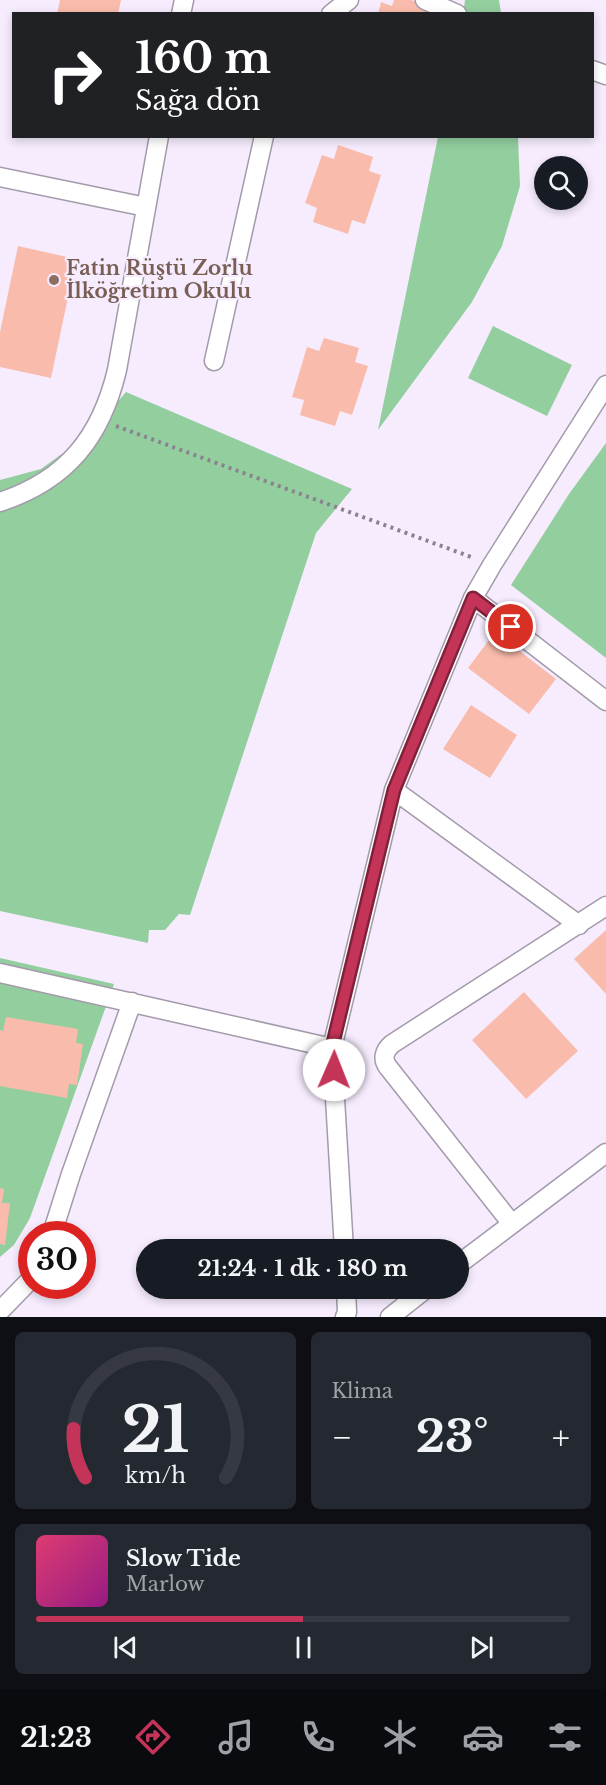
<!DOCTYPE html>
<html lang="tr">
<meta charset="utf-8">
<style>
:root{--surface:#171b24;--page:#242831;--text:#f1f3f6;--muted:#9ea1a6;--line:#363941;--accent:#c33458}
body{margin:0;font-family:"Libre Baskerville",serif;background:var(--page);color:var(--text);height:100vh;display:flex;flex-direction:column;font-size:22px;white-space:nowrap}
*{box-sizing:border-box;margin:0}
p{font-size:20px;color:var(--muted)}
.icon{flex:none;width:33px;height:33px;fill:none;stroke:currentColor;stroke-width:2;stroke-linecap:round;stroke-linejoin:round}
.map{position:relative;height:1317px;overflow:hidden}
.panel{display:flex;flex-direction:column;gap:15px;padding:15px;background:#0d0f14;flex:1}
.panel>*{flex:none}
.guide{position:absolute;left:12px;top:12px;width:582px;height:126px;border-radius:0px;box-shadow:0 3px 9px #0003;background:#202124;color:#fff;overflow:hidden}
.tools{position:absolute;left:534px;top:156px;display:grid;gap:12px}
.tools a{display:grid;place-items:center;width:54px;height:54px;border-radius:50%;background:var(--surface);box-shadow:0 3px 9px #0003;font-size:30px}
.speed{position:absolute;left:18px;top:1221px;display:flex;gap:12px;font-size:30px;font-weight:700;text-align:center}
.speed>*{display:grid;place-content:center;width:78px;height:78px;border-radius:50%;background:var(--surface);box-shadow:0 3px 9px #0003;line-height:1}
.speed .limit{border:9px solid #d22;background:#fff;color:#111}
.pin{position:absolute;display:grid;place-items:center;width:51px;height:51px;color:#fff;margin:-26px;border:3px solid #fff;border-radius:50%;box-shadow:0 2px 6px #0007}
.me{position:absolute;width:66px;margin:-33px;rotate:1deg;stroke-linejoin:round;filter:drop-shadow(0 0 4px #0008)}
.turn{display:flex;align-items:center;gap:21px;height:126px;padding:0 24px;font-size:27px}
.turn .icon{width:78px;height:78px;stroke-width:2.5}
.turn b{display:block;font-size:42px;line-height:51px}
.big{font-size:45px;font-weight:700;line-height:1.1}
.panel .card{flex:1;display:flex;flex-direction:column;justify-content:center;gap:9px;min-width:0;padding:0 21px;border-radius:9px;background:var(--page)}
.panel .dial{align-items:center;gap:0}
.dial svg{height:156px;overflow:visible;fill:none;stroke:var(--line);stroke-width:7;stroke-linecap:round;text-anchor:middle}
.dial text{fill:var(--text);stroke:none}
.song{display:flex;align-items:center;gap:18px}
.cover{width:72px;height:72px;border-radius:9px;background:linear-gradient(135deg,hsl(340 70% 55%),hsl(310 70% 35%))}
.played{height:6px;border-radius:3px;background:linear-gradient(90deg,var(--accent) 50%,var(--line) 50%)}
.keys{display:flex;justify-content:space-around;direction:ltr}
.heat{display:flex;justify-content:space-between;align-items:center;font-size:33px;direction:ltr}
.panel .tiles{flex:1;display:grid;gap:15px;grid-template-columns:1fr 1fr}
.card:last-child{grid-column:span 2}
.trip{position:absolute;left:136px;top:1239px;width:333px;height:60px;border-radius:30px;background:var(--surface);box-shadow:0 3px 9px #0003;font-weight:700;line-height:60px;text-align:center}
.tabs{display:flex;height:96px;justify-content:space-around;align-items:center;background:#090b0e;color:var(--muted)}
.tabs .icon{width:42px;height:42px}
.tabs .selected{color:var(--accent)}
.tabs b{font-size:27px;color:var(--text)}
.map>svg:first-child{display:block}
.green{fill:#93ce9f}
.building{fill:#f9bcac}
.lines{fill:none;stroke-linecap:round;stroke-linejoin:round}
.street-casing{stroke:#a39aaa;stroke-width:21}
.path{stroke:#8a838f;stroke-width:4;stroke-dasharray:3 4.5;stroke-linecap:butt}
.street{stroke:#fff;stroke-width:18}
.route-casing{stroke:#7f2239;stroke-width:15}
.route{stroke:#c33458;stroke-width:10}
.education-dot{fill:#8d6e63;stroke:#f6ecfe;stroke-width:2}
.labels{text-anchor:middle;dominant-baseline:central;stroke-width:4.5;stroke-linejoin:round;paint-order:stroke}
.education-label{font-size:20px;font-weight:bold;fill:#785e54;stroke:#f6ecfe;text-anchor:start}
</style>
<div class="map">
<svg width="606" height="1317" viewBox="0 0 606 1317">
<rect width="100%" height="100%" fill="#f6ecfe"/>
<!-- green -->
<path class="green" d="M465 0H499L501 13 463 14Z
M438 137H518L520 186 502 246 472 302 378 430Z
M493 326 572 365 547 416 468 378Z
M126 392 352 489 316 533 190 915 179 914 165 930H149L148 943 0 911V480L41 469 91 433Z
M606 443V658L511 585 569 494Z
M0 958 114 984 30 1218 14 1245 0 1257Z"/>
<!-- building -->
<path class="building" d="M60 0H121L118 14H57Z
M394 0H411L440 9 439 14H378L381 2 392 6Z
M338 145 373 157 369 171 381 175 365 224 352 220 348 234 313 222 317 208 305 203 322 155 334 159Z
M18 246 76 259 51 378 0 367V332Z
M324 338 359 348 355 362 368 366 352 415 340 411 335 426 300 415 304 400 292 397 307 347 319 351Z
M495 632 556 679 529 714 468 668Z
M471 705 517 735 490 778 443 749Z
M606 930V994L574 959Z
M524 992 578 1051 526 1099 472 1040Z
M6 1017 78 1029 76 1043 83 1044 77 1085 69 1084 67 1098 0 1086V1030L3 1031Z
M0 1188 4 1189 2 1203H10L5 1245 0 1244Z"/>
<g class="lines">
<defs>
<path id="street" d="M425 0 457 14
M181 14 184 0
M331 14 349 0
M592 70 606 75
M0 177 146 207
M214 361 264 136
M0 502C67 480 101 437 117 370L159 136
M473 598 606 701
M394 790 579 925
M0 973 332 1048
M512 1224 388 1067C382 1059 384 1051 392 1044L606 906
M52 1234 71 1174 132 1002
M344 1250 332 1048 394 790 473 598 492 565 606 385
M459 1264 606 1153
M0 1311 32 1278
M345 1317 347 1312 346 1288
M390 1317 427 1288"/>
</defs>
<!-- street casing -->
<use href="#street" class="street-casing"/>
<!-- path -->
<path class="path" d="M116 426 474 558"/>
<!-- street -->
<use href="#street" class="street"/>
</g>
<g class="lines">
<defs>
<path id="route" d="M334 1070 332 1047 394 790 473 598 511 627"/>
</defs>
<!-- route casing -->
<use href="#route" class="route-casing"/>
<!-- route -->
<use href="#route" class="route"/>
</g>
<!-- markers -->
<circle class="education-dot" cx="54" cy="280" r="6"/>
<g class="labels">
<!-- education labels -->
<g class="education-label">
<text x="66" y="268">Fatin Rüştü Zorlu<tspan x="66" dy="23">İlköğretim Okulu</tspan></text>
</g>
</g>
</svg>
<div class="tools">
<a><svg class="icon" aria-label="search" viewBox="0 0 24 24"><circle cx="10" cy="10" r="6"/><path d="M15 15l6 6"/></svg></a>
</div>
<div class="speed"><div class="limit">30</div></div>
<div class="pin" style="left:511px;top:627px;background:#d93025"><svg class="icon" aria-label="arrive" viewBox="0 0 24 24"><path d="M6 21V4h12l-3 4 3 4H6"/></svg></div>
<svg class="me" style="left:334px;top:1070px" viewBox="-20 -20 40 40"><circle r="19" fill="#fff"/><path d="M0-13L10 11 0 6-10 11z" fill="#c33458"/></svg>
<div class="trip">21:24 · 1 dk · 180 m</div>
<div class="guide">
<div class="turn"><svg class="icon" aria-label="right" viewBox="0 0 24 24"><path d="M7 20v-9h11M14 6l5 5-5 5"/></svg><div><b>160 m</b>Sağa dön</div></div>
</div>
</div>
<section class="panel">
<div class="tiles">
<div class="card dial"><svg viewBox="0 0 100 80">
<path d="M14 69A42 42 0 1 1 86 69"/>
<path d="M14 69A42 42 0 0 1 8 44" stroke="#c33458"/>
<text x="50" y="56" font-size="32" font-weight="700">21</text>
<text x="50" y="72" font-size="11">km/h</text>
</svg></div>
<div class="card"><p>Klima</p>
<div class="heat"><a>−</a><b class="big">23°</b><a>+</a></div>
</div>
<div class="card">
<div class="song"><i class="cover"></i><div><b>Slow Tide</b><p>Marlow</p></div></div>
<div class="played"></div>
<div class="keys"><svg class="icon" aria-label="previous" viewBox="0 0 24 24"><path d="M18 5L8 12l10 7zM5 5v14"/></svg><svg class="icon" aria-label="pause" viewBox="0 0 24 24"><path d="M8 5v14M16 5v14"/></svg><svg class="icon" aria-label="next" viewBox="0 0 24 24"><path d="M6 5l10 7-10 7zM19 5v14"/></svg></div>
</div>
</div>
</section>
<nav class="tabs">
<b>21:23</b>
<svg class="icon selected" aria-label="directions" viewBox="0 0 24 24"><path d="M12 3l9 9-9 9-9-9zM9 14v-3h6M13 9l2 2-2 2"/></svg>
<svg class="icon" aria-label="music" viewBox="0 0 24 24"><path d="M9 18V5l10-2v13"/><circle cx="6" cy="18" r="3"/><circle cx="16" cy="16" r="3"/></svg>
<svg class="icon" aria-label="phone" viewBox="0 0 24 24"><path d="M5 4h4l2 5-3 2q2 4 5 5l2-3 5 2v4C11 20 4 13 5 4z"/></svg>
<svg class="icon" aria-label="climate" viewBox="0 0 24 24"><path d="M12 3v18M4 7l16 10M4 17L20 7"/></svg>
<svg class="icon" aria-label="car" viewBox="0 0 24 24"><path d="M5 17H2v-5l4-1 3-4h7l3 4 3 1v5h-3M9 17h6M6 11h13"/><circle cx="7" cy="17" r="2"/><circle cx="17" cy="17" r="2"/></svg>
<svg class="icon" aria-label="filters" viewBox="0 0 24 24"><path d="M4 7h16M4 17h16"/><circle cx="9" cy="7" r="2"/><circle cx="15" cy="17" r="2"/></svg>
</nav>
